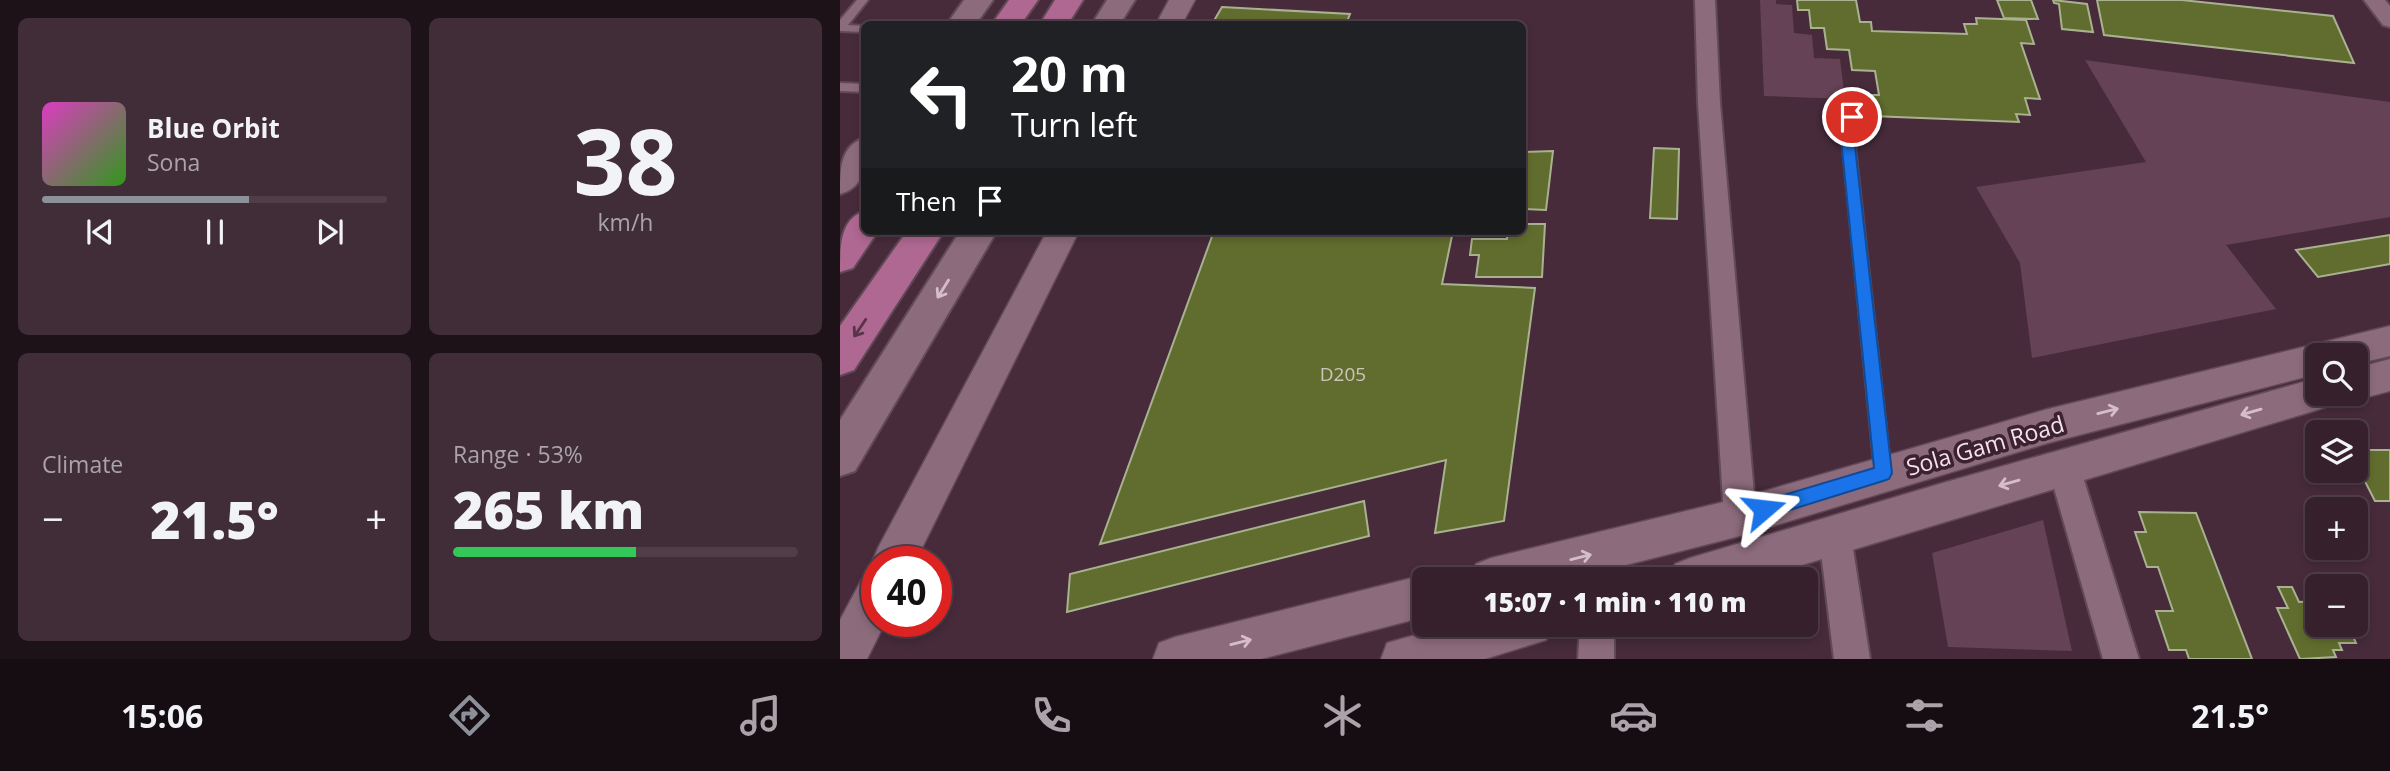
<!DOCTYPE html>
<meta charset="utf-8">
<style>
:root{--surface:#35202c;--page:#402d38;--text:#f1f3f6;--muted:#aaa3a9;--line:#4f3e48;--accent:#8c9099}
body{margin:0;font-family:"Open Sans",sans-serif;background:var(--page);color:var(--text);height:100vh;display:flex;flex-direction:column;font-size:26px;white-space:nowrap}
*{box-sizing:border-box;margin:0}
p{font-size:23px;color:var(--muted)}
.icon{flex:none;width:38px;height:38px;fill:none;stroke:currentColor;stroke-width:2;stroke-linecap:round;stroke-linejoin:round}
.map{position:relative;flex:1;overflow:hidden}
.drawer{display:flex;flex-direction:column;gap:18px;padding:18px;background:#1d1218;width:840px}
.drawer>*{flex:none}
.guide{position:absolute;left:21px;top:21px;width:665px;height:214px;border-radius:10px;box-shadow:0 4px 10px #0003,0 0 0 2px var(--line);background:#202124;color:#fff;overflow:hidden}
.controls{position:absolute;left:1465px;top:343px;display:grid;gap:14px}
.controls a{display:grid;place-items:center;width:63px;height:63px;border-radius:10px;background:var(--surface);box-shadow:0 4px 10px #0003,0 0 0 2px var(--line);font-size:35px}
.speed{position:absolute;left:21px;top:546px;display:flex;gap:14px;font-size:35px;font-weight:700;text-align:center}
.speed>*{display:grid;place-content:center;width:91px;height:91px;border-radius:50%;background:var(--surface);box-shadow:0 4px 10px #0003,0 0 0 2px var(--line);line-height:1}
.speed .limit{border:10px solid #d22;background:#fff;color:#111}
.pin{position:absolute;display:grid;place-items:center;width:60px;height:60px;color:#fff;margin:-30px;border:4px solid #fff;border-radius:50%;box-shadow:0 2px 7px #0007}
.me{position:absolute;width:77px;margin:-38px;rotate:73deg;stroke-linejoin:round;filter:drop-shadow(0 0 5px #0008)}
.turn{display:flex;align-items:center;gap:24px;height:147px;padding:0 35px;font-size:32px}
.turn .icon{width:91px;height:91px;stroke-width:2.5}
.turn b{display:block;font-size:49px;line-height:60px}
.then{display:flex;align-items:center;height:66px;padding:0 35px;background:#0003;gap:14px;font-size:26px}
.big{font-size:52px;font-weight:800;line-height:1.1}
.drawer .widget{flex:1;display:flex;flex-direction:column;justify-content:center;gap:10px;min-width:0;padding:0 24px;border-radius:10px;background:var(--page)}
.drawer .dial{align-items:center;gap:0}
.dial b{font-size:91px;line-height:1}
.song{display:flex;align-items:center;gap:21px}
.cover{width:84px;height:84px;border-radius:10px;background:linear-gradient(135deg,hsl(310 70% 55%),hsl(110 70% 35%))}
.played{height:7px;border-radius:4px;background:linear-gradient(90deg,var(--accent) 60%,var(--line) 60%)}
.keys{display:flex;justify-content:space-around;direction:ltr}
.heat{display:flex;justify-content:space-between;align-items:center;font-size:38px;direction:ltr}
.charge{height:10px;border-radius:5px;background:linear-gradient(90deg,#34c759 53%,var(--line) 0)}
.drawer .tiles{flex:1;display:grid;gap:18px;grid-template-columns:repeat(2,1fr)}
.trip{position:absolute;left:572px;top:567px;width:406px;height:70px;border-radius:10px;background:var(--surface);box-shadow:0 4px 10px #0003,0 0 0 2px var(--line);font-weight:800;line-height:70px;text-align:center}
.menu{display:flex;height:112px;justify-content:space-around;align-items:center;background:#150d12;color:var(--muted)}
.menu .icon{width:49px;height:49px}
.menu .active{color:var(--accent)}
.menu b{font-size:32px;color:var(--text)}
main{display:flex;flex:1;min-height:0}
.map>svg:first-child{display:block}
.green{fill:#654255}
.building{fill:#616d2e;stroke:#a9b290;stroke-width:2}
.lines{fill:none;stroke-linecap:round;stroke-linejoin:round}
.service-casing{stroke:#614956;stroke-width:4}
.minor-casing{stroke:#614956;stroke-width:4}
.tertiary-casing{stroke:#614956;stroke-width:3}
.secondary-casing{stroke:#614956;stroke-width:4}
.trunk-casing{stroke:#614956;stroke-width:4}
.service{fill:#8c6b7c;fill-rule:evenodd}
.minor{fill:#8c6b7c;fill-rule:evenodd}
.tertiary{fill:#8c6b7c;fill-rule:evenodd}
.secondary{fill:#8c6b7c;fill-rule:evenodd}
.trunk{fill:#af6891;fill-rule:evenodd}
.oneway{stroke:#d5beca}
.oneway2{stroke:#593349}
.route{fill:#1a73e8;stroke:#114b97;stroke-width:2}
.labels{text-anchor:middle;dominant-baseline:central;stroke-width:7;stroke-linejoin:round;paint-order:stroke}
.number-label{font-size:19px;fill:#cfc4bc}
.street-label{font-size:23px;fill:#f4e1eb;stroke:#3c2131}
</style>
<main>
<section class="drawer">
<div class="tiles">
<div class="widget">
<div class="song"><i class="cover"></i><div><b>Blue Orbit</b><p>Sona</p></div></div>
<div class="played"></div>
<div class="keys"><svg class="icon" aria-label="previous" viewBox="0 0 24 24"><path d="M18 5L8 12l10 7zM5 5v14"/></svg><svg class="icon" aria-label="pause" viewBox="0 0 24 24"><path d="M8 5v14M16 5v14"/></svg><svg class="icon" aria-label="next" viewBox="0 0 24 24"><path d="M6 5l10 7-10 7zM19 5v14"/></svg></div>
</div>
<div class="widget dial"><b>38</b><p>km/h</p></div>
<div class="widget"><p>Climate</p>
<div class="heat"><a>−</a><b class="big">21.5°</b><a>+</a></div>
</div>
<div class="widget"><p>Range · 53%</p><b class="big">265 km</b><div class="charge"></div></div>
</div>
</section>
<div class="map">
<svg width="1550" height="659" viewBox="0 0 1550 659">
<rect width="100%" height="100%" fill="#472b3b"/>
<!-- green -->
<path class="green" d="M920 0H936V4L952 5 954 33 972 35 974 58 1000 59 1005 99 924 96Z
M1245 60 1550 102V217L1386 245 1436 309 1192 358 1180 263 1136 187 1306 162Z
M1203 520 1232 651 1108 647 1092 553Z"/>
<!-- building -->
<path class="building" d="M957 0H1016L1020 22H1031L1032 31 1127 34 1124 24H1137L1136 18 1186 20 1194 44 1181 43 1200 99 1185 98 1190 115 1176 114 1179 122 1032 116 1028 95H1039L1035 71 1012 70 1009 50 987 49 984 28H971L969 10H958Z
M1157 0H1191L1198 19 1164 18Z
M1213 0 1247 4 1253 32 1222 29 1219 4 1214 3Z
M1257 0H1342L1493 16 1514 63 1264 35Z
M382 7 510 14 506 24H372Z
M814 148 839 149 837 219 810 218Z
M713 151 706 210 682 209V152Z
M682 224H705L702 277H636L639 255H630L632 239H667V231H682Z
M374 231H613L602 284 695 288 664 521 595 533 606 460 260 544Z
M1550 235V264L1478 277 1456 250Z
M1516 450H1550V501H1535L1516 464Z
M524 501 529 536 227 612 230 574Z
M1299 512 1356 513 1412 659H1349L1346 650H1329L1316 611H1333L1318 567H1307L1295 532H1306Z
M1438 587H1452L1459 602 1477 601V625H1508L1516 643H1499L1502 650H1493L1496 657 1460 659 1437 608H1448Z"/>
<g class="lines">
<defs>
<path id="service" d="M17 0H28L8 25 24 26V32L0 31V20Z
M0 83 24 84V92L0 91Z
M1025 108 1031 112 1015 122 1013 129 1051 473 1049 478 1043 480 1037 478 1035 473 1001 129 1009 115Z"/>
<path id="minor" d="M855 0H875L880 103 916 517 911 528 900 532 889 528 884 517 858 103Z
M1524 0H1545L1550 6V27L1543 25Z
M1224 453 1235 457 1240 467 1299 659H1263L1208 467 1213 457Z
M995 520 1007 525 1011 536 1030 659H994L979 536 983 525Z
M740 625H774V659H738Z"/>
<path id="tertiary" d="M329 0H355L342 24H316Z
M207 231H239L75 562H37V573L32 562 38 548Z
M1550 326V356L1516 364V355H1477V374L1208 443 900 536 731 579H630L636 564 651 558 900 498 1208 409Z
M1550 359V391L1516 400 1503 395 1516 394V368Z
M1477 378V394H1495L1490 405 1477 410 916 579H829L835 564 850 558 1106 482Z
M37 573V621H46L27 659H0V620L22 579Z
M584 575 595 579H584V617L421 659H313L319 643 335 637Z
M610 625H713L706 640 645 659H541L547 643Z"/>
<path id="secondary" d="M124 0H153L136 24H107Z
M267 0H295L280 24H252Z
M24 138C26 162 27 186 0 194 0 170 0 146 24 138Z
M120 231H157L15 471 0 476V420Z"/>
<path id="trunk" d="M169 0H198L181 24H152Z
M215 0H243L228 24H200Z
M24 211V231H38L13 268 0 272C0 246 0 220 24 211Z
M67 231H104L14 370 0 375V326Z"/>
</defs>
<!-- service casing -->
<use href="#service" class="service-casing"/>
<!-- minor casing -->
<use href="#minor" class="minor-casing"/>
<!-- tertiary casing -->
<use href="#tertiary" class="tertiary-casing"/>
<!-- secondary casing -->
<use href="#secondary" class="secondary-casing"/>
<!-- trunk casing -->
<use href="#trunk" class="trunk-casing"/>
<!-- service -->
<use href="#service" class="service"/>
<!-- minor -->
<use href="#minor" class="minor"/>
<!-- tertiary -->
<use href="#tertiary" class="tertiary"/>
<!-- secondary -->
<use href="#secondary" class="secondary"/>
<!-- trunk -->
<use href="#trunk" class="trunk"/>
</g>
<!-- one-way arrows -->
<defs><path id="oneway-shaft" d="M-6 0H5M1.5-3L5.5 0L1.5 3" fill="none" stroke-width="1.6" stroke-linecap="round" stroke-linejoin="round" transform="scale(1.75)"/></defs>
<g class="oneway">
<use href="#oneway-shaft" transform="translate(103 289) rotate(122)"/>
<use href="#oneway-shaft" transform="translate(1268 411) rotate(-14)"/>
<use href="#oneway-shaft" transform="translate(1411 412) rotate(164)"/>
<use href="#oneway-shaft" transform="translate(1169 483) rotate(164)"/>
<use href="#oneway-shaft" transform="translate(741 557) rotate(-14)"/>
<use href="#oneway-shaft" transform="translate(401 642) rotate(-14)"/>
</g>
<use class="oneway2" href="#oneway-shaft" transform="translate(20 328) rotate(124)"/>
<!-- route -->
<path class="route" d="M1012 112 1019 117 1013 129 1052 473 1049 479 1043 481 924 518 917 516 915 509 917 503 1034 468 1000 129 1003 119Z"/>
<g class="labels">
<!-- number labels -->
<g class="number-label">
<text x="503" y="374">D205</text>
</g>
<!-- street labels -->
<g class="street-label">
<text transform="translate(1145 445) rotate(-16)">Sola Gam Road</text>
</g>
</g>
</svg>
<div class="controls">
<a><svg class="icon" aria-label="search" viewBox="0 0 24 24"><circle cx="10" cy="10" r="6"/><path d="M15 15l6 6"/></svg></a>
<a><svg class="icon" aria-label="layers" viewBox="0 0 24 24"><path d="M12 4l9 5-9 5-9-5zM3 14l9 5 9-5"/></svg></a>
<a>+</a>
<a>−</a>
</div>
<div class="speed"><div class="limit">40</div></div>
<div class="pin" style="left:1012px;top:117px;background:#d93025"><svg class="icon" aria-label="arrive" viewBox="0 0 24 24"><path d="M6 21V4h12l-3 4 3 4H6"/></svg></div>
<svg class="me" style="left:924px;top:509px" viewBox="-20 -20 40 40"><path d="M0-17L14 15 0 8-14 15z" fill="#1a73e8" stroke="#fff" stroke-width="4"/></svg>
<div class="trip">15:07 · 1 min · 110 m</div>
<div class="guide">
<div class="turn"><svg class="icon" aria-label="left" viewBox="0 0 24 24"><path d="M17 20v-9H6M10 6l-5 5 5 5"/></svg><div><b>20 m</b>Turn left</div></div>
<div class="then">Then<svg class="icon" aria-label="arrive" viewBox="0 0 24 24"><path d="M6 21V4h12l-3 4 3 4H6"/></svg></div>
</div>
</div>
</main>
<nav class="menu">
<b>15:06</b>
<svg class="icon active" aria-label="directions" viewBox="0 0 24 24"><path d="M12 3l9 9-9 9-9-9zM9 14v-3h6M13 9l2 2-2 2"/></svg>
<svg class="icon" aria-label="music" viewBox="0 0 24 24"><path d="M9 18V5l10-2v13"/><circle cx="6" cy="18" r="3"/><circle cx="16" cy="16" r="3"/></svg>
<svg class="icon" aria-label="phone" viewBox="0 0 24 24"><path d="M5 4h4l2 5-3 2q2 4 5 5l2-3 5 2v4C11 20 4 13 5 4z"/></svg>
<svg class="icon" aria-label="climate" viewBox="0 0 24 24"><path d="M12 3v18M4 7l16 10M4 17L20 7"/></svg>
<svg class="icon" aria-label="car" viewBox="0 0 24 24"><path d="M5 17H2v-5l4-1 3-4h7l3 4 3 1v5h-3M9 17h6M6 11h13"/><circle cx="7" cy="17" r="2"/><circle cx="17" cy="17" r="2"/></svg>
<svg class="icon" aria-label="filters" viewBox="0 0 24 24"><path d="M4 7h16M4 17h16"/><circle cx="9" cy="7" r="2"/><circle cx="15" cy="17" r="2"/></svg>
<b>21.5°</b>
</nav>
